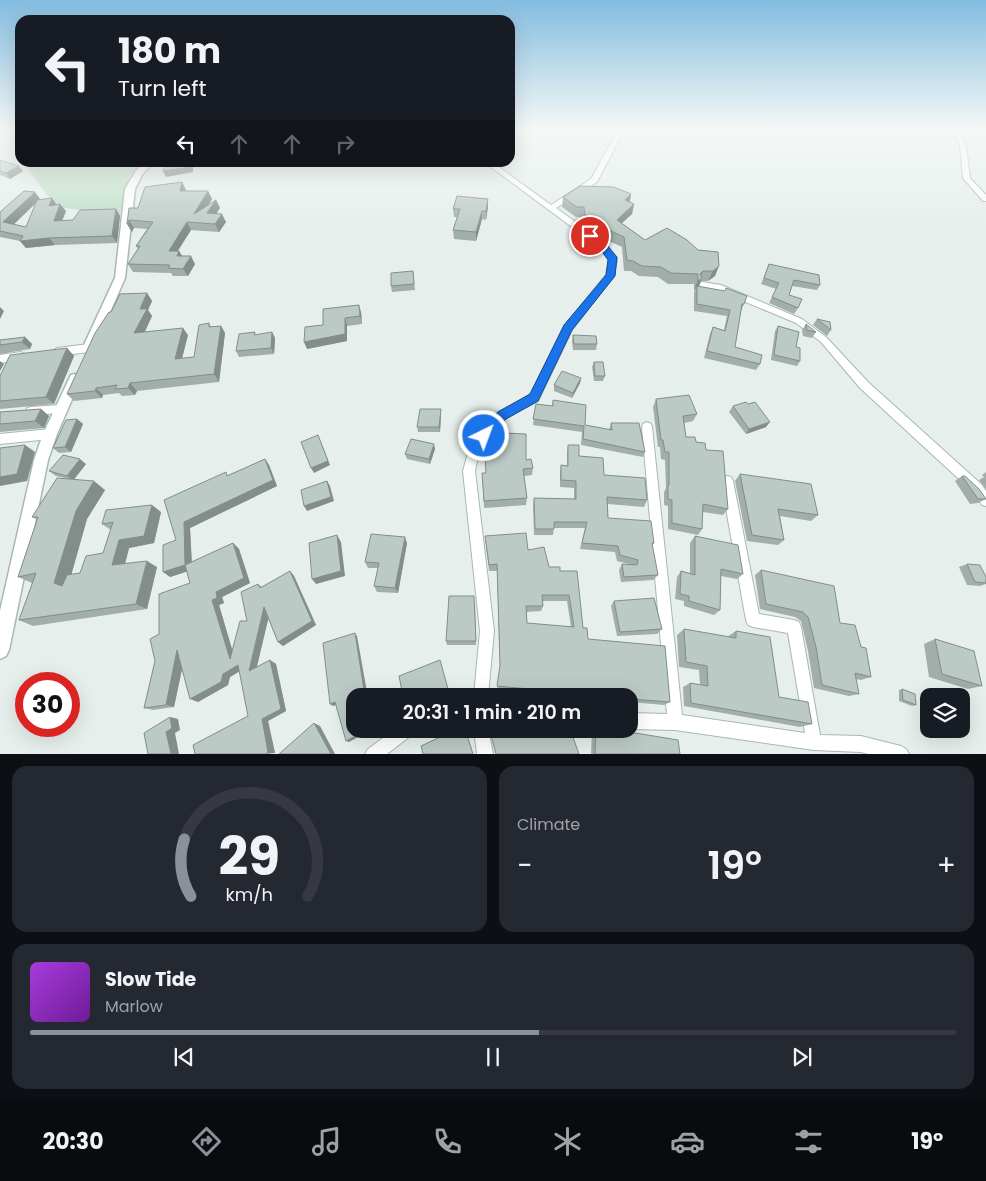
<!DOCTYPE html>
<meta charset="utf-8">
<style>
:root{--surface:#171b24;--page:#242831;--text:#f1f3f6;--muted:#9ea1a6;--line:#363941;--accent:#8c9099}
body{margin:0;font-family:Poppins,sans-serif;background:var(--page);color:var(--text);height:100vh;display:flex;flex-direction:column;font-size:19px;white-space:nowrap}
*{box-sizing:border-box;margin:0}
p{font-size:16px;color:var(--muted)}
.icon{flex:none;width:28px;height:28px;fill:none;stroke:currentColor;stroke-width:2;stroke-linecap:round;stroke-linejoin:round}
.map{position:relative;height:754px;overflow:hidden}
.side{display:flex;flex-direction:column;gap:12px;padding:12px;background:#0d0f14;flex:1}
.side>*{flex:none}
.guide{position:absolute;left:15px;top:15px;width:500px;height:152px;border-radius:15px;box-shadow:0 5px 20px #0002;background:#171b24;color:var(--text);overflow:hidden}
.tools{position:absolute;left:920px;top:688px;display:grid;gap:10px}
.tools a{display:grid;place-items:center;width:50px;height:50px;border-radius:10px;background:var(--surface);box-shadow:0 5px 20px #0002;font-size:25px}
.speed{position:absolute;left:15px;top:672px;display:flex;gap:10px;font-size:25px;font-weight:700;text-align:center}
.speed>*{display:grid;place-content:center;width:65px;height:65px;border-radius:50%;background:var(--surface);box-shadow:0 5px 20px #0002;line-height:1}
.speed .limit{border:8px solid #d22;background:#fff;color:#111}
.pin{position:absolute;display:grid;place-items:center;width:42px;height:42px;color:#fff;margin:-21px;border:2px solid #fff;border-radius:50%;box-shadow:0 1px 5px #0007}
.me{position:absolute;width:55px;margin:-28px;rotate:42deg;stroke-linejoin:round;filter:drop-shadow(0 0 4px #0008)}
.turn{display:flex;align-items:center;gap:18px;height:105px;padding:0 20px;font-size:22px}
.turn .icon{width:65px;height:65px;stroke-width:2.5}
.turn b{display:block;font-size:35px;line-height:42px}
.lanes{display:flex;align-items:center;height:48px;padding:0 20px;background:#0003;justify-content:center;gap:25px;direction:ltr}
.lanes .off{opacity:.35}
.big{font-size:38px;font-weight:600;line-height:1.1}
.side .tile{flex:1;display:flex;flex-direction:column;justify-content:center;gap:8px;min-width:0;padding:0 18px;border-radius:15px;background:var(--page)}
.side .dial{align-items:center;gap:0}
.dial svg{height:130px;overflow:visible;fill:none;stroke:var(--line);stroke-width:7;stroke-linecap:round;text-anchor:middle}
.dial text{fill:var(--text);stroke:none}
.song{display:flex;align-items:center;gap:15px}
.cover{width:60px;height:60px;border-radius:8px;background:linear-gradient(135deg,hsl(280 70% 55%),hsl(280 70% 35%))}
.played{height:5px;border-radius:2px;background:linear-gradient(90deg,var(--accent) 55%,var(--line) 55%)}
.keys{display:flex;justify-content:space-around;direction:ltr}
.heat{display:flex;justify-content:space-between;align-items:center;font-size:28px;direction:ltr}
.side .tiles{flex:1;display:grid;gap:12px;grid-template-columns:1fr 1fr}
.tile:last-child{grid-column:span 2}
.trip{position:absolute;left:346px;top:688px;width:292px;height:50px;border-radius:15px;background:var(--surface);box-shadow:0 5px 20px #0002;font-weight:600;line-height:50px;text-align:center}
.dock{display:flex;height:80px;justify-content:space-around;align-items:center;background:#090b0e;color:var(--muted)}
.dock .icon{width:35px;height:35px}
.dock .active{color:var(--accent)}
.dock b{font-size:22px;color:var(--text)}
.map>svg:first-child{display:block}
.green{fill:#bfe0c8}
.lines{fill:none;stroke-linecap:round;stroke-linejoin:round}
.minor-casing{stroke:#a8b8b2;stroke-width:2}
.tertiary-casing{stroke:#a8b8b2;stroke-width:3}
.minor{fill:#fff;fill-rule:evenodd}
.tertiary{fill:#fff;fill-rule:evenodd}
.wall{fill:#a1aea9;fill-rule:evenodd}
.shaded-wall{fill:#838d89}
.building{fill:#bbcac4;stroke:#838d89;fill-rule:evenodd}
.route{fill:#1a73e8;stroke:#114b97}
</style>
<div class="map">
<svg width="986" height="754" viewBox="0 0 986 754">
<rect width="100%" height="100%" fill="#e6efeb"/>
<!-- green -->
<path class="green" d="M24 163H142L129 177 120 215 56 207Z"/>
<g class="lines">
<defs>
<path id="minor" d="M20 128V132L14 130 15 129Z
M619 128H625L597 182 556 208 605 243 617 259 614 276 572 330 538 401 506 418 480 447 475 471 494 631 488 696H474L480 631 463 471 471 442 498 412 530 395 565 326 606 275 609 259 599 247 484 162H492L551 205 591 179Z
M952 128H958L966 145 970 178 986 195V201H983L963 178 960 145Z
M702 282 721 285 802 319 827 338 868 382 981 484 986 491V506L982 505 973 492 860 388 821 342 796 323 717 290 699 287 698 285 699 283Z
M89 344 94 348 89 352 57 356 52 352 57 348Z
M21 352 26 356 24 359 0 363V355Z
M61 405 65 406 66 409 65 412 61 413 31 415 27 414 26 411 27 408 31 407Z
M647 422 651 424 652 427 682 715 805 733 788 633 753 627 748 625 746 620 721 481 723 477 727 476 731 477 733 481 759 614 794 620 799 622 801 627 820 735 861 736 901 746 906 749 909 754H868L861 752 814 750 675 730 630 729V713L667 714 642 427 643 424Z
M50 429 54 431 55 434 54 437 50 439 0 444V434Z
M395 729H419L416 734 409 737 387 754H365L368 749Z
M474 729H488L493 754H477Z"/>
<path id="tertiary" d="M144 162H153L142 175 135 189 125 278 95 347 89 352 83 347 115 278 125 189 135 172Z
M75 374 79 375 81 379 57 434 48 460 9 650 6 656 0 659V611L34 460 43 434 69 379 71 375Z"/>
</defs>
<!-- minor casing -->
<use href="#minor" class="minor-casing"/>
<!-- tertiary casing -->
<use href="#tertiary" class="tertiary-casing"/>
<!-- minor -->
<use href="#minor" class="minor"/>
<!-- tertiary -->
<use href="#tertiary" class="tertiary"/>
</g>
<!-- wall -->
<path class="wall" d="M0 160 23 171 10 179 0 175Z
M182 182 186 191H208L212 199 208 205 216 200 220 208 216 214 226 222 219 232 191 230 178 251H179L182 256 195 264 188 276H173L171 273 133 272 128 264 138 249 136 246 147 229 134 228 132 232 127 224 129 208H138Z
M631 194 630 202 634 204 632 214 622 223 645 240 698 250 718 252 715 276 708 281H701L699 287 744 304 741 311 735 347 760 364 756 370 704 358 710 334 713 327 724 330 727 316 694 311V293L695 290 694 291V284H668L658 277 639 276 631 271H624L622 247 600 237 583 225 582 217H576L562 207 563 197Z
M40 199 38 200 57 205 66 211 62 221 73 220 116 209 120 216 117 243 55 245 26 248 20 241 0 237V212ZM37 202 26 227 14 224Z
M488 207 486 220 482 219 476 241 454 239 453 230 457 217H454L453 209Z
M769 264 820 285 817 290 792 286 789 295 798 308 794 314 769 303 776 289 761 284Z
M413 271 415 290 392 292 391 286Z
M147 293 152 301 148 310 152 316 145 332 188 335 182 358 194 357 209 323 211 327 221 326 225 333 219 382 137 391 135 395 122 396 119 393 103 395 102 398 74 401 67 394 111 312Z
M361 312 362 324 347 326V341L307 349 323 325Z
M817 319 831 330 827 336 813 325Z
M806 324 816 332 812 338 803 336 802 330Z
M778 326 796 347 800 361 797 366 771 360 775 331Z
M272 332 275 338 274 354 239 357 236 351 256 335Z
M573 335 597 344 596 350H573L572 341Z
M25 337 32 344 30 349 0 354V340Z
M67 348 74 356 54 404 0 409V376Z
M594 362 605 376 603 381H594L592 367Z
M581 378 580 383 572 398 554 391V385Z
M656 399 697 414 693 421 684 423 686 437 696 442 706 450 728 509 723 515 703 512 702 529 698 535 668 529V506L664 505V492L666 488 665 460 661 459 660 447H658L653 407Z
M553 400 585 425 609 430 611 423 645 452 643 457 581 445 582 432 533 425 536 404 552 406Z
M733 406 766 427 746 434 729 412Z
M41 409 49 416 44 428 0 432V412Z
M441 415 440 432H418L417 427Z
M77 419 83 424 71 452 59 453 53 448Z
M568 445 579 456 604 475 647 500 644 507 608 504V518L654 543 652 546 658 575 653 580 621 582 619 570 622 564H629L617 561 615 552 580 549 585 528H554L553 535H534L533 505 534 498 574 499V488L560 487V472L561 465 567 466V452Z
M435 449 430 464 407 459 405 454Z
M485 457 526 460 533 468 532 475 524 476 527 498 526 505 484 508 482 473H486Z
M265 459 269 465 277 486 190 528 192 562 233 543 239 549 250 583 222 597 224 603 219 605 232 649 247 621 258 584 262 587 290 571 294 576 316 625 283 646 278 642 268 618 257 667 270 660 276 664 286 711 268 721 275 753 248 716 240 671 230 677 228 685 198 702 182 670 174 707 153 710 144 708 155 661 159 634 190 583 187 571 170 577 176 540 229 475Z
M86 464 74 480 105 490 87 519 71 575 80 573 103 553 111 530 102 524 161 512 154 543 129 548 125 563 157 567 147 609 33 626 19 620 33 583H32L18 577 38 520 32 517 69 479 56 476 49 471Z
M986 472V489L979 480 984 477 982 475Z
M740 474 818 515 811 521 780 516 784 540 778 545 747 541 735 481Z
M962 476 986 499 978 503 970 504 955 481Z
M485 536 528 550 549 567 560 571 588 639 670 702 664 705 630 702V696H568L497 689 500 667 497 571H489ZM543 601H567L571 627 527 623 526 612 541 611 543 606Z
M695 536 743 574 737 579 721 576 720 610 714 615 684 606V601L675 599 677 577 681 571 690 573V543Z
M407 543 398 593 377 592 374 586 378 568H368L365 562Z
M967 564 986 577V584L980 586 967 585 959 567Z
M761 570 840 623 861 647 871 677 861 680 856 679 859 694 849 696 814 688 808 651 801 621 795 617 760 609 755 575Z
M475 601 476 645H447L446 641Z
M614 601 662 629 657 634 617 636 611 606Z
M684 629 727 637 736 631 779 697 812 724 800 727 684 706 683 687 690 683 700 685 699 670 679 667 677 635Z
M935 639 982 686 968 689 929 677 924 644Z
M902 689 916 705 912 706 899 701V690Z
M592 729H611L680 754H591Z"/>
<!-- shaded-wall -->
<path class="shaded-wall" d="M191 162H193V172L166 177 163 171Z
M19 166 23 171 10 179 6 173Z
M182 182 186 190 184 199 180 191Z
M208 191 212 199 198 222 194 214Z
M35 192 40 199 9 229 3 222Z
M631 194 629 204 625 200Z
M52 198 57 205 49 206Z
M488 199V207L486 220V211Z
M216 200 220 208 211 221 207 213Z
M60 204 66 211 59 228 54 221Z
M634 204 632 214 614 230 617 220Z
M116 209 120 216 117 243 112 236Z
M482 211V219L476 241V232Z
M222 214 226 222 219 232 215 224Z
M129 220 134 228 132 232 127 224Z
M187 222 191 230 173 258 169 251Z
M49 238 55 245 26 248 20 241Z
M179 251 184 259 177 256Z
M191 256 195 264 188 276 183 269Z
M719 266 715 276 708 281 713 271Z
M703 271 699 281 702 278 698 288 697 286 694 291 700 274Z
M147 293 152 301 148 310 152 316 140 341 134 333 140 309Z
M359 305 361 312 362 324 360 316Z
M0 307 4 311 0 319Z
M345 318 347 326V341L307 349 304 342Z
M221 326 225 333 219 382 214 374Z
M183 328 188 335 180 366 175 359Z
M272 332 275 338 274 354 271 348Z
M25 337 32 344 30 349 22 342Z
M67 348 74 356 54 404 46 397Z
M0 361 4 364 0 371Z
M581 378 580 383 572 398 573 393Z
M130 383 137 391 135 395 128 388Z
M96 388 103 395 102 398 95 391Z
M41 409 49 416 44 428 35 421Z
M441 409V415L440 432 439 427Z
M77 419 83 424 71 452 65 447Z
M770 422 766 427 746 434 749 429Z
M318 435 330 465 314 473 311 468Z
M434 444 435 449 430 464 429 459Z
M25 445 35 452 27 481 0 486V477Z
M80 459 86 464 73 480 67 476Z
M265 459 269 465 277 486 190 528 192 570 170 577 163 572 184 522Z
M94 481 105 490 87 519 67 590 54 583 76 511Z
M327 481 330 486 334 501 307 511 304 506Z
M152 505 161 512 154 543 129 548 123 572 112 565 119 540Z
M337 535 341 542 345 576 316 584 312 579Z
M405 537 407 543 398 593 395 588Z
M233 543 239 549 250 583 222 597 224 603 219 605 236 663 230 659 212 600Z
M147 561 157 567 147 609 136 604Z
M290 571 294 576 316 625 283 646 278 642Z
M264 607 270 612 255 674 249 671Z
M355 633 357 636 367 692 364 693 365 696H363L362 691Z
M177 650 185 654 174 707 166 705Z
M270 660 276 664 286 711 268 721 275 753 266 754 262 719Z
M238 665 245 668 230 677 228 685 198 702 190 699 223 674Z
M335 702 338 704 333 706 330 704Z
M170 717 178 719 180 730 175 733 179 754H171L166 732Z
M314 723 320 726 335 754H331Z
M368 729H373L349 742 346 741Z"/>
<!-- building -->
<path class="building" d="M0 160 19 166 6 173 0 171Z
M167 162H191V167L163 171Z
M182 182 180 191H208L194 214 216 200 207 213 222 214 215 224 187 222 169 251H179L177 256H191L183 269 168 268 170 265 128 264 140 246H136L153 222 129 220 127 224 129 208H138L145 187Z
M580 186 614 187 631 194 625 200 634 204 617 220 645 240 667 228 687 240 698 250 718 252 719 266 713 271H703L700 274 702 278 698 281V274L671 273 661 267 642 266 633 261 627 260 624 237 602 227 585 215 584 207H577L563 197Z
M24 191 35 192 3 222 26 227 37 200 52 198 49 206 60 204 54 221 73 220 80 210 116 209 112 236 49 238 20 241 23 236 0 231V212Z
M457 196 488 199 486 211H482L476 232 453 230 460 209H453Z
M769 264 819 275 820 285 794 280 789 295 802 299 798 308 772 297 779 283 764 278Z
M413 271 414 284 391 286V273Z
M697 286 725 291 726 288 747 296 744 304H742L735 347 762 355 760 364 707 351 713 327 725 331 730 310 697 304Z
M147 293 140 309H147L134 333 183 328 175 359 194 357 199 325 209 323V327L221 326 214 374 130 383 128 388 115 389 117 385 96 388 95 391 67 394 95 333 109 312H111L120 294Z
M359 305 360 316 345 318V334L304 342 305 327 323 325V309Z
M817 319 830 322 831 330Z
M806 324 816 332 807 330Z
M778 326 799 332 796 347 800 348V361L774 355Z
M255 332 254 335 272 332 271 348 236 351 239 334Z
M573 335 596 336 597 344H574Z
M25 337 22 342 0 345V340Z
M67 348 46 397 0 401V376L10 355Z
M594 362H603L605 376H595Z
M562 371 581 378 573 393 554 385Z
M689 395 697 414 683 416 686 437H695L696 442 705 443 706 450 723 451 728 509 703 504 702 529 672 523V500L668 499V485H669V452H665L663 440H661L656 399Z
M553 400 586 405 585 425 612 430 611 423H639L645 452 583 439 584 426 533 419 536 404 553 406Z
M746 402 748 404 755 402 770 422 749 429 733 406Z
M41 409 35 421 0 424V412Z
M420 409H441L439 427H417Z
M77 419 65 447 53 448 66 420Z
M503 433 526 434V460L531 459 533 468 523 469 527 498 484 501 482 473H486L485 457H487L488 443 502 444Z
M318 435 328 461 311 468 301 442Z
M411 439 434 444 429 459 405 454Z
M25 445 17 474 0 477V448Z
M568 445H579V456L603 458 604 475 645 478 647 500 607 497 608 518 651 521 654 543H652L658 575 624 577 622 564 637 565 638 560 620 555 618 546 582 543 587 522H554V529H535L534 498 576 499V481L561 480V465L568 466Z
M63 455 80 459 67 476 49 471Z
M265 459 273 480 184 522 185 565 163 572V545L176 540 164 500 226 472 227 476Z
M740 474 811 484 818 515 778 509 784 540 752 535Z
M962 476H965L979 489 986 499H978Z
M57 478 94 481 76 511 54 583 62 586 67 575 80 573 86 556 103 553 113 522 102 524 106 510 152 505 144 536 119 540 112 565 147 561 136 604 19 620 36 573 18 577 38 517H32Z
M327 481 331 497 304 506 301 490Z
M526 533 528 550 544 547 549 567H560V571H577L583 628H587L588 639 665 646 670 702 630 699V696H605L497 686 500 665 497 564 489 565 485 536ZM542 595H569L574 627 527 623 526 606H543Z
M371 534 405 537 395 588 374 586 379 563 365 562Z
M337 535 341 571 312 579 309 543Z
M695 536 738 545 743 574 721 569 720 610 689 601V596L680 594 681 571 695 575Z
M233 543 244 578 216 592 217 598 212 600 230 659 240 621H247L241 592 258 584 260 588 290 571 312 621 278 642 264 607 249 671 270 660 281 709 262 719 268 752 266 754H195L193 745 248 716 238 665 223 674 221 682 190 699 177 650 166 705 144 708 155 661 150 639 159 634V594L190 583 185 565Z
M967 564 980 565 986 577V583L975 582Z
M761 570 834 586 840 623 855 625 861 647 866 648 871 677 855 673 859 694 822 685 816 647 808 617 803 612 766 604Z
M449 596H474L476 641H446Z
M654 598 662 629 620 632 614 601Z
M684 629 736 638V631L770 637 779 697 808 702 812 724 691 703 690 683 708 686 707 666 686 662Z
M355 633 364 690 362 691 363 696H355V729H368L346 741 335 702 330 704 323 643Z
M935 639 974 651 982 686 942 674Z
M440 660 450 696H403L399 676Z
M902 689 915 694 916 705 903 700Z
M170 717 172 728 166 732 171 754H148L144 733Z
M314 723 331 754H279Z
M457 729H465L473 754H423L421 746Z
M507 729H530L532 737 552 729H570L579 754H496L491 735Z
M596 729H611L678 740 680 754H595Z"/>
<!-- sky -->
<linearGradient id="sky" x2="0" y2="1"><stop stop-color="#84bce0"/><stop offset="0.55" stop-color="#f4f8f6"/><stop offset="1" stop-color="#f4f8f6" stop-opacity="0"/></linearGradient>
<rect width="986" height="234" fill="url(#sky)"/>
<!-- route -->
<path class="route" d="M586 234C599 232 609 248 617 257L615 276 572 330 538 401 506 419 488 439H480L478 436 480 432 498 412 530 394 564 325 606 275 608 260 599 247 586 238Z"/>
</svg>
<div class="tools">
<a><svg class="icon" aria-label="layers" viewBox="0 0 24 24"><path d="M12 4l9 5-9 5-9-5zM3 14l9 5 9-5"/></svg></a>
</div>
<div class="speed"><div class="limit">30</div></div>
<div class="pin" style="left:590px;top:236px;background:#d93025"><svg class="icon" aria-label="arrive" viewBox="0 0 24 24"><path d="M6 21V4h12l-3 4 3 4H6"/></svg></div>
<svg class="me" style="left:484px;top:436px" viewBox="-20 -20 40 40"><circle r="17" fill="#1a73e8" stroke="#fff" stroke-width="3"/><path d="M0-11L8 9 0 5-8 9z" fill="#fff"/></svg>
<div class="trip">20:31 · 1 min · 210 m</div>
<div class="guide">
<div class="turn"><svg class="icon" aria-label="left" viewBox="0 0 24 24"><path d="M17 20v-9H6M10 6l-5 5 5 5"/></svg><div><b>180 m</b>Turn left</div></div>
<div class="lanes"><svg class="icon" aria-label="left" viewBox="0 0 24 24"><path d="M17 20v-9H6M10 6l-5 5 5 5"/></svg><svg class="icon off" aria-label="ahead" viewBox="0 0 24 24"><path d="M12 20V5M6 11l6-6 6 6"/></svg><svg class="icon off" aria-label="ahead" viewBox="0 0 24 24"><path d="M12 20V5M6 11l6-6 6 6"/></svg><svg class="icon off" aria-label="right" viewBox="0 0 24 24"><path d="M7 20v-9h11M14 6l5 5-5 5"/></svg></div>
</div>
</div>
<section class="side">
<div class="tiles">
<div class="tile dial"><svg viewBox="0 0 100 80">
<path d="M14 69A42 42 0 1 1 86 69"/>
<path d="M14 69A42 42 0 0 1 10 34" stroke="#8c9099"/>
<text x="50" y="56" font-size="32" font-weight="700">29</text>
<text x="50" y="72" font-size="11">km/h</text>
</svg></div>
<div class="tile"><p>Climate</p>
<div class="heat"><a>−</a><b class="big">19°</b><a>+</a></div>
</div>
<div class="tile">
<div class="song"><i class="cover"></i><div><b>Slow Tide</b><p>Marlow</p></div></div>
<div class="played"></div>
<div class="keys"><svg class="icon" aria-label="previous" viewBox="0 0 24 24"><path d="M18 5L8 12l10 7zM5 5v14"/></svg><svg class="icon" aria-label="pause" viewBox="0 0 24 24"><path d="M8 5v14M16 5v14"/></svg><svg class="icon" aria-label="next" viewBox="0 0 24 24"><path d="M6 5l10 7-10 7zM19 5v14"/></svg></div>
</div>
</div>
</section>
<nav class="dock">
<b>20:30</b>
<svg class="icon active" aria-label="directions" viewBox="0 0 24 24"><path d="M12 3l9 9-9 9-9-9zM9 14v-3h6M13 9l2 2-2 2"/></svg>
<svg class="icon" aria-label="music" viewBox="0 0 24 24"><path d="M9 18V5l10-2v13"/><circle cx="6" cy="18" r="3"/><circle cx="16" cy="16" r="3"/></svg>
<svg class="icon" aria-label="phone" viewBox="0 0 24 24"><path d="M5 4h4l2 5-3 2q2 4 5 5l2-3 5 2v4C11 20 4 13 5 4z"/></svg>
<svg class="icon" aria-label="climate" viewBox="0 0 24 24"><path d="M12 3v18M4 7l16 10M4 17L20 7"/></svg>
<svg class="icon" aria-label="car" viewBox="0 0 24 24"><path d="M5 17H2v-5l4-1 3-4h7l3 4 3 1v5h-3M9 17h6M6 11h13"/><circle cx="7" cy="17" r="2"/><circle cx="17" cy="17" r="2"/></svg>
<svg class="icon" aria-label="filters" viewBox="0 0 24 24"><path d="M4 7h16M4 17h16"/><circle cx="9" cy="7" r="2"/><circle cx="15" cy="17" r="2"/></svg>
<b>19°</b>
</nav>
